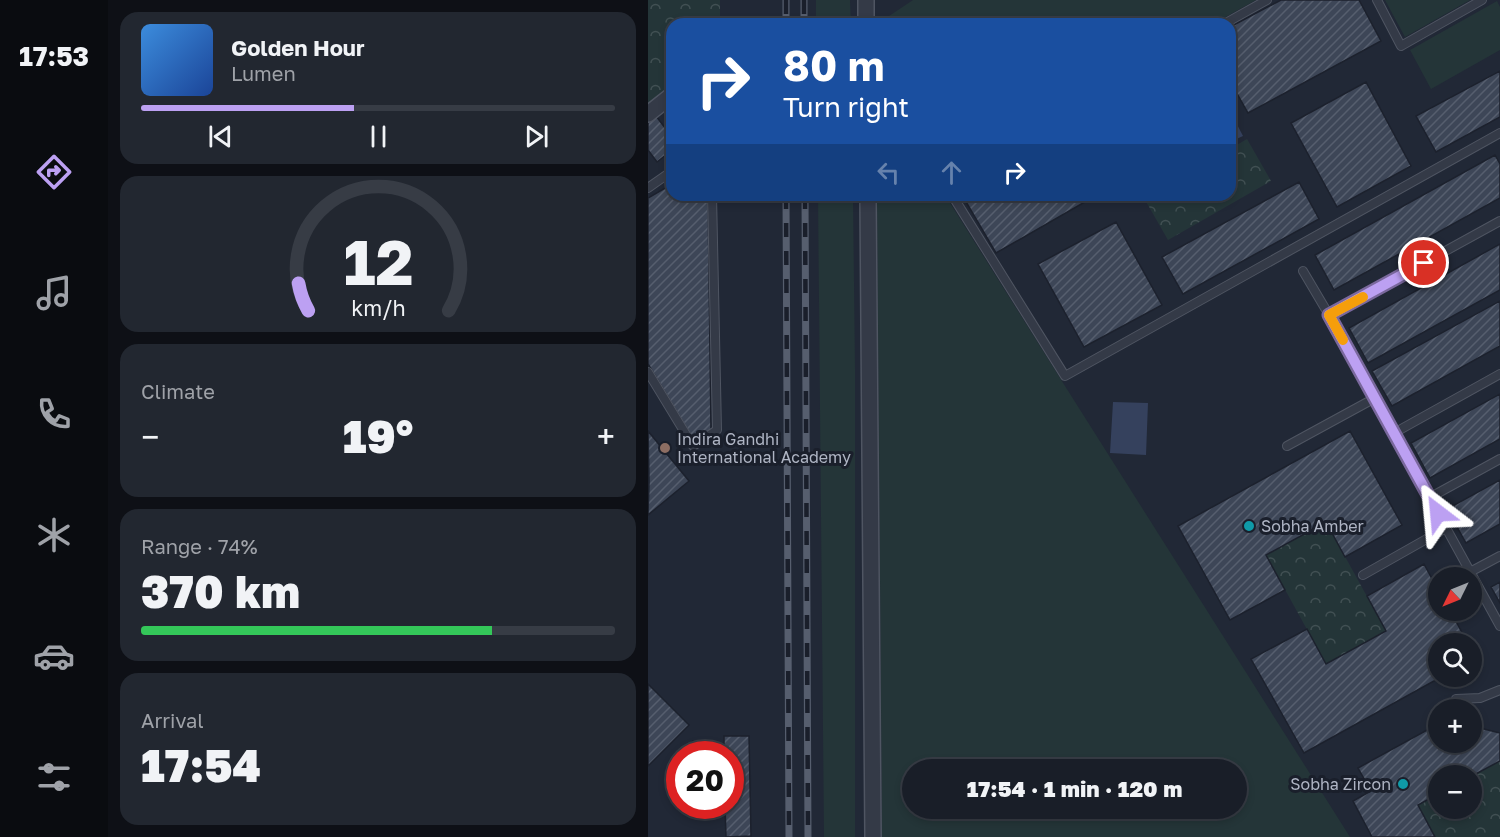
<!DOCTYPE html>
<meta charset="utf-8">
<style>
:root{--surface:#191e28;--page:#222730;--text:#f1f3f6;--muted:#9fa2a8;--line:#373c45;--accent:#bca0f2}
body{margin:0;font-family:"Golos Text",sans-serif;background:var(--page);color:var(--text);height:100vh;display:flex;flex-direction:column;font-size:22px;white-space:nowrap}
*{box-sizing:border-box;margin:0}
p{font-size:20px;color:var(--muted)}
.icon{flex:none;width:33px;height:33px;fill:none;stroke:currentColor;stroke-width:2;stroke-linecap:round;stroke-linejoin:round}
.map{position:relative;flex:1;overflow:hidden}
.sheet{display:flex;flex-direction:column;gap:12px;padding:12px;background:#0e1016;width:540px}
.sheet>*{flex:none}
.banner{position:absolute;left:18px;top:18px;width:570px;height:183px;border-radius:18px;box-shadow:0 3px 9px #0003,0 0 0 2px var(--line);background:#1a4fa0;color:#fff;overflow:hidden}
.needle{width:39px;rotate:227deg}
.controls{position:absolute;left:780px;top:567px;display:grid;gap:12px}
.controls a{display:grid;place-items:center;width:54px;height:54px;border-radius:50%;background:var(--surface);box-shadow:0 3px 9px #0003,0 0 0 2px var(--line);font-size:30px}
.speed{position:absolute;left:18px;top:741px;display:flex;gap:12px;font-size:30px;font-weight:700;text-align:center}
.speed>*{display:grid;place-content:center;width:78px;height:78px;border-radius:50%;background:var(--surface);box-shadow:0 3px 9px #0003,0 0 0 2px var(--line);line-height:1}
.speed .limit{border:9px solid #d22;background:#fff;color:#111}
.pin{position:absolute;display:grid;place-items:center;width:51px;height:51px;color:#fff;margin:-26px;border:3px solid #fff;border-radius:50%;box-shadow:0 2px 6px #0007}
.me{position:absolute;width:66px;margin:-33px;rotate:331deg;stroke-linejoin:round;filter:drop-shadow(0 0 4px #0008)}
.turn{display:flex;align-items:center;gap:21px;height:126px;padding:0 18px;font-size:27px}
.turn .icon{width:78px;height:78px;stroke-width:2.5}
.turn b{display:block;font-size:42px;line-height:51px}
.lanes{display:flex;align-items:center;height:57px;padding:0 18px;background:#0003;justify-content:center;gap:30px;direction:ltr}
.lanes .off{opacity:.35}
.big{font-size:45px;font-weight:800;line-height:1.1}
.sheet .card{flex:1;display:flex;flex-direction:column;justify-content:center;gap:9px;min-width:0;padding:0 21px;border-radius:18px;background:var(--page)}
.sheet .dial{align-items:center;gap:0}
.dial svg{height:156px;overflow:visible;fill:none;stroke:var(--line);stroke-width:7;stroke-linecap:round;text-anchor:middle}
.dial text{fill:var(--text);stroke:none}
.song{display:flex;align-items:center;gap:18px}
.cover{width:72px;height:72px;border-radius:9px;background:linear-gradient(135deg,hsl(210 70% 55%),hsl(220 70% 35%))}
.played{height:6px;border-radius:3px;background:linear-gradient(90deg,var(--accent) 45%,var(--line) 45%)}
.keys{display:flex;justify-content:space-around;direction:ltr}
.heat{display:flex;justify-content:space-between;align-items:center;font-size:33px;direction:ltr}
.charge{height:9px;border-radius:4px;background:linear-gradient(90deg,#34c759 74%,var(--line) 0)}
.trip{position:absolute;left:254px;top:759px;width:345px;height:60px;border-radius:30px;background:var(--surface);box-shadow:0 3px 9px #0003,0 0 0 2px var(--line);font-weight:800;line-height:60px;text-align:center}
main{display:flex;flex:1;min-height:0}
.dock{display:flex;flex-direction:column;width:108px;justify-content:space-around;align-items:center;background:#0a0c10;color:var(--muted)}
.dock .icon{width:42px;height:42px}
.dock .current{color:var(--accent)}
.dock b{font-size:27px;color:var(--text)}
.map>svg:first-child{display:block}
.grass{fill:#243538;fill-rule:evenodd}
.park{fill:url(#park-crowns)}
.water{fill:#35415d}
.building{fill:url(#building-hatch);stroke:#1c212d;stroke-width:1.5}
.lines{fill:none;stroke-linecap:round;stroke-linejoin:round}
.service-casing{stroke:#4f5562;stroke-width:10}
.minor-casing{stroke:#4f5562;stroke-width:18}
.service{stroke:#343a47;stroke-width:8}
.minor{stroke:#343a47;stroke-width:15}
.rail-casing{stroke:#565e6e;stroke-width:7}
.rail{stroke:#1a1f2b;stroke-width:4.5;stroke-dasharray:14;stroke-linecap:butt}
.route-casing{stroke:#7a689d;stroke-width:15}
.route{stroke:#bca0f2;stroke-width:10}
.slow{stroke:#f59e0b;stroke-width:10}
.education-dot{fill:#8d6e63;stroke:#1a1f2b;stroke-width:2}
.culture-dot{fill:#0f9aa8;stroke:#1a1f2b;stroke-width:2}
.labels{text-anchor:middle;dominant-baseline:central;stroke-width:6;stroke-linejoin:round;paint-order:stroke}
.poi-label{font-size:16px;fill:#afb5c4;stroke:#1a1f2b;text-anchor:start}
</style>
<main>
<nav class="dock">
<b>17:53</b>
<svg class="icon current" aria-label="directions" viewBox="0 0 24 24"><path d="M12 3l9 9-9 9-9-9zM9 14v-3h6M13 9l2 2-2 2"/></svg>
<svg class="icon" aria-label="music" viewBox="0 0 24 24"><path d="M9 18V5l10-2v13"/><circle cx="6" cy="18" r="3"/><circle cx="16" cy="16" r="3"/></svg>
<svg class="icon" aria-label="phone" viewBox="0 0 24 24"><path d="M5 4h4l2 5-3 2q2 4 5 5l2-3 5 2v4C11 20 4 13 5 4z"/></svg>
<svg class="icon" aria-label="climate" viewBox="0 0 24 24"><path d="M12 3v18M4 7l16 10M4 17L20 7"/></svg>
<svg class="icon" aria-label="car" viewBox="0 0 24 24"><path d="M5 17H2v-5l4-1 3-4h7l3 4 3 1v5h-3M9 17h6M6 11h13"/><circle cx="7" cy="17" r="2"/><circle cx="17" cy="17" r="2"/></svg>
<svg class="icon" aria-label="filters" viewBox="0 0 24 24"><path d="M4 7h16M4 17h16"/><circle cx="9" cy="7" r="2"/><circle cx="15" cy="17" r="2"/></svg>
</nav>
<section class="sheet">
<div class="card">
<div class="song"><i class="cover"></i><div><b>Golden Hour</b><p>Lumen</p></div></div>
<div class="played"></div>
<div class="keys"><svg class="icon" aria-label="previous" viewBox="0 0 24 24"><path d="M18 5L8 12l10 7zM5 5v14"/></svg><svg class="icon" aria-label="pause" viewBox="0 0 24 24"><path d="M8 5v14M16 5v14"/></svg><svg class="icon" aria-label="next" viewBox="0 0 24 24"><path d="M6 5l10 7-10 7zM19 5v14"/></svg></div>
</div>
<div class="card dial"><svg viewBox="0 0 100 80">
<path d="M14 69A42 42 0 1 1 86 69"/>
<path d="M14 69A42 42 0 0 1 9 55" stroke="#bca0f2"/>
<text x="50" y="56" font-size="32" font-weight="700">12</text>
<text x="50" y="72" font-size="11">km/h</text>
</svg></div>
<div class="card"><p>Climate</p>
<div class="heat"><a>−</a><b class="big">19°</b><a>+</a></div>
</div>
<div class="card"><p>Range · 74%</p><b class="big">370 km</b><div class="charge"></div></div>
<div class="card"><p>Arrival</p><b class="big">17:54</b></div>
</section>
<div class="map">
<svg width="852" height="837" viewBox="0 0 852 837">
<defs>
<pattern id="park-crowns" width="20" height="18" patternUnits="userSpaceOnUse" patternTransform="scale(1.5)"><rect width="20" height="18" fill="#243538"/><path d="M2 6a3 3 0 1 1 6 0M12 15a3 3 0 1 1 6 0" fill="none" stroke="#415053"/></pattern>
<pattern id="building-hatch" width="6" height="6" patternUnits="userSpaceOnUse" patternTransform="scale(1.5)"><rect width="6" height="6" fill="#3d4657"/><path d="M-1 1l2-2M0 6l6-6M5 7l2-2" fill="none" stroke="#565e6e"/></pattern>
</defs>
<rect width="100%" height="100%" fill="#212836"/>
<!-- grass -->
<path class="grass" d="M168 0H202L203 24H168Z
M265 0H608L565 24H229Z
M737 0H822L757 37Z
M849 1 852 7V50L783 89 762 50Z
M170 195H205L207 369V837H176Z
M229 195H297L417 386 702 837H234ZM264 770H588V808H264Z"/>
<!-- park -->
<path class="park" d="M0 0H72V24H24V90L0 108Z
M599 139 623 181 520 240 496 198 500 195H582V149Z
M678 522 738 631 678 664 618 555Z
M852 761V837H787L770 805 790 794V808H824V776Z"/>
<!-- water -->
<path class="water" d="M582 111 595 136 582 142Z
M465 402 500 403 498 455 462 453Z"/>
<!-- building -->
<path class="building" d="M633 0H711L733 41 600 113 582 81V27Z
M852 71V117L788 152 768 116Z
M718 82 763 166 689 207 643 123Z
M8 116 24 137V150L9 162 0 150V122Z
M847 155 852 164V198L686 290 667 255Z
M651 182 671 219 535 294 514 257Z
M24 184V195H60L63 430 47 442 0 364V198Z
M314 195H449L348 253Z
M468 222 514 305 436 347 390 264Z
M852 244V290L720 363 701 328Z
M852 301V346L744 406 724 371Z
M852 394V439L782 478 763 443Z
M0 431 41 481 0 515 1 482Z
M702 431 754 525 697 557 678 522 618 555 637 590 582 620 530 526Z
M852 480V524L818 543 799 509Z
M776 564 790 590V610H802L820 644H790V676H795L656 753 603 659 659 629 678 664 738 631 719 596Z
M852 582V603L843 587Z
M0 684 41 725 0 766Z
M790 724V742H824V726L852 733V761L824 776H790V794L770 805 787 837H724L705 801 723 791 710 768Z
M76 736H101L103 836 78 837 77 806H82V754H76Z
M45 741 57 754H32V764L26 758Z"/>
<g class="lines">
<defs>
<path id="service" d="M729 0 753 46 834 0
M576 24 619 0
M0 188 24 171
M304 195 417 376 852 133
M655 271 681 315 852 626
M681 315 852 221
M0 372 45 446 69 430 64 195
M746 433 852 374
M639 446 727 398
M781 498 852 459
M822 572 852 556
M715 575 798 528
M808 699 832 698 852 690"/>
<path id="minor" d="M218 0V24
M0 114 24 95
M220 195 225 837"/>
</defs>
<!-- service casing -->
<use href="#service" class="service-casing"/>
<!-- minor casing -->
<use href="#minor" class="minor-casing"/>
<!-- service -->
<use href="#service" class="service"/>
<!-- minor -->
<use href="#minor" class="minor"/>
<defs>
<path id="rail" d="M138 0V24
M156 0V24
M138 195 141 837
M157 195 160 837"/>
</defs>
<!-- rail casing -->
<use href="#rail" class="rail-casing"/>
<!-- rail -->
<use href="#rail" class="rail"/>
</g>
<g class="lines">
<defs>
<path id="route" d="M776 263 681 315 790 513"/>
</defs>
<!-- route casing -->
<use href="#route" class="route-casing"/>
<!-- route -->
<use href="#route" class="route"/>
<!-- slow -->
<path class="slow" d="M695 340 681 315 715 297"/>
</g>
<!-- markers -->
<circle class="education-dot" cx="17" cy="448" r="6"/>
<g class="culture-dot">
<circle cx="601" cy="526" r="6"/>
<circle cx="755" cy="784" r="6"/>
</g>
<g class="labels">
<!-- poi labels -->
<g class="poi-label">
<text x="29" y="439">Indira Gandhi<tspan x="29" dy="18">International Academy</tspan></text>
<text x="613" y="526">Sobha Amber</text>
<text x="743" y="784" text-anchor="end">Sobha Zircon</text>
</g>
</g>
</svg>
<div class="controls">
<a><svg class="needle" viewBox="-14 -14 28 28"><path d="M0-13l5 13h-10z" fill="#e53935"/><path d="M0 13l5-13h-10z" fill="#9fa2a8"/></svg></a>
<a><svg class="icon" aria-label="search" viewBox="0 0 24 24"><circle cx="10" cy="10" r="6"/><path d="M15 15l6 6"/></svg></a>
<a>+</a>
<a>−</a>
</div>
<div class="speed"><div class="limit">20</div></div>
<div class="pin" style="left:776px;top:263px;background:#d93025"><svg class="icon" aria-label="arrive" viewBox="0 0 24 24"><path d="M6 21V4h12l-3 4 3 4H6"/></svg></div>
<svg class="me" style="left:790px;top:513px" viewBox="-20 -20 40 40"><path d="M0-17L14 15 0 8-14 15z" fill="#bca0f2" stroke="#fff" stroke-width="4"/></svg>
<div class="trip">17:54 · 1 min · 120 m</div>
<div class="banner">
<div class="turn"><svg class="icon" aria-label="right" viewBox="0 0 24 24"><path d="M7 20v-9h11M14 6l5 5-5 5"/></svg><div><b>80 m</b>Turn right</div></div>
<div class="lanes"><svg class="icon off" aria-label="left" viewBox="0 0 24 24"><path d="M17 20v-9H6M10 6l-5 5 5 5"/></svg><svg class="icon off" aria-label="ahead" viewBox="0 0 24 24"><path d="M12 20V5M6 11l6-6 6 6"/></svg><svg class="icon" aria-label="right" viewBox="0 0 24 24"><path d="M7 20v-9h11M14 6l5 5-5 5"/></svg></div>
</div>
</div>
</main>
